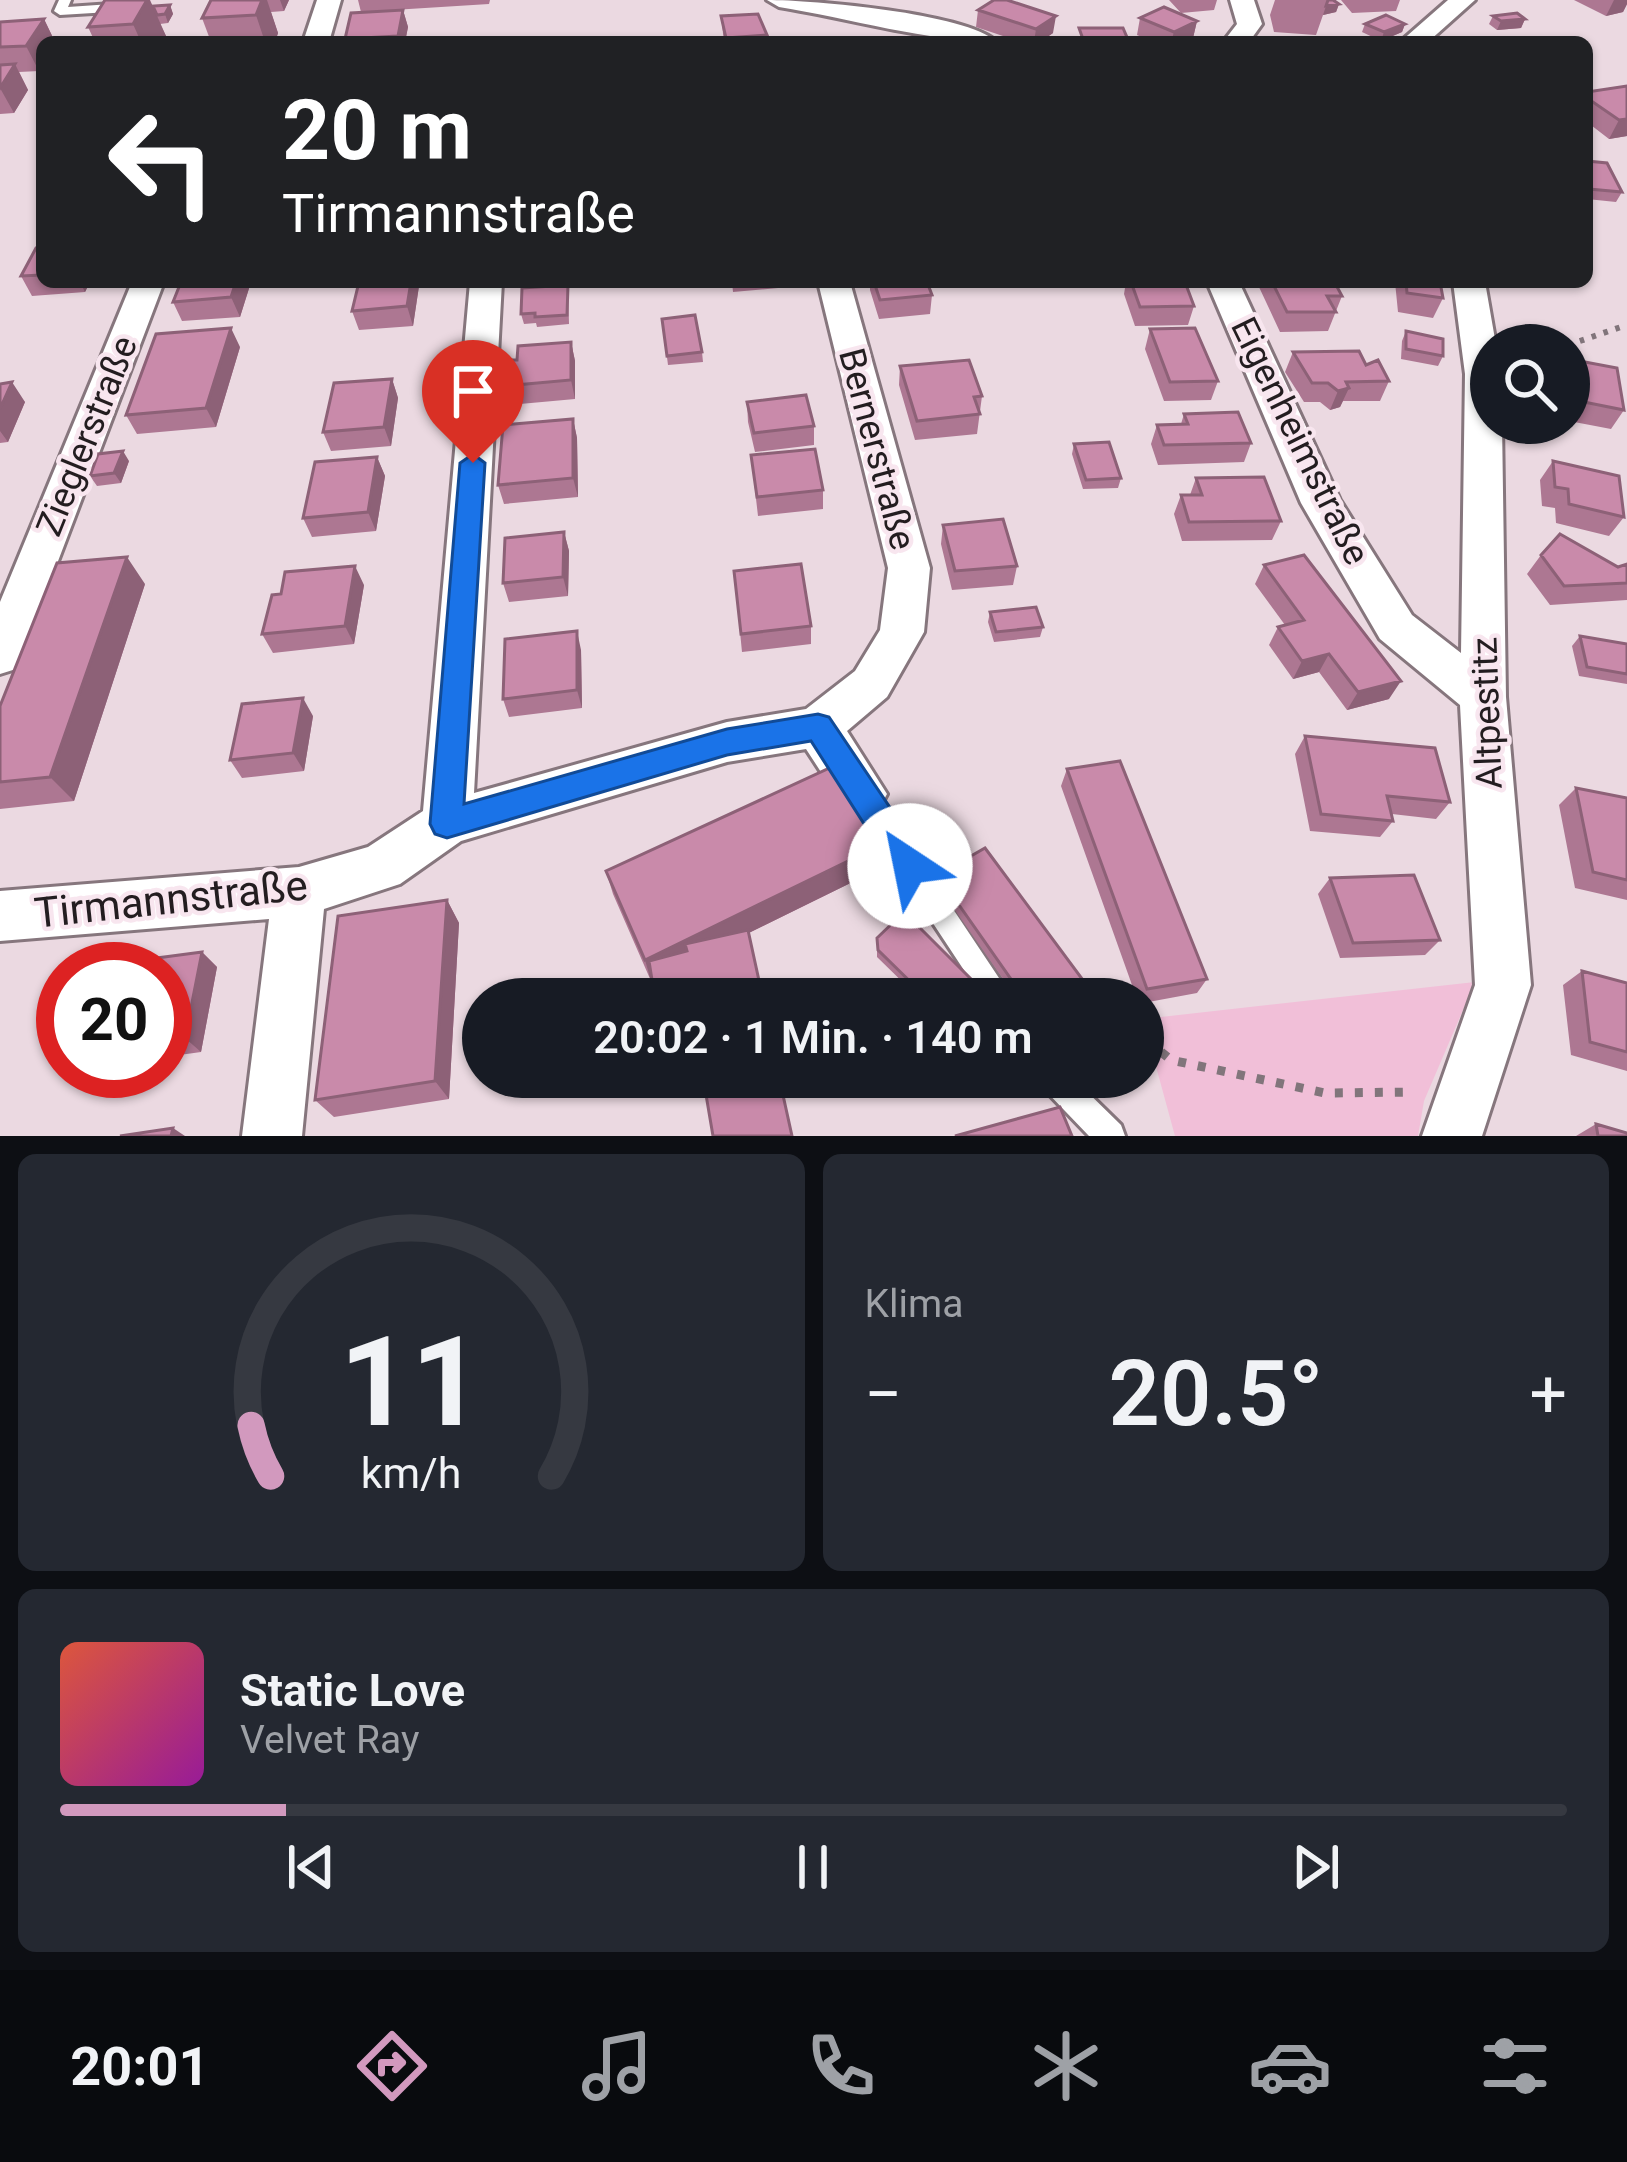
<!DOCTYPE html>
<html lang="de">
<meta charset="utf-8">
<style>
:root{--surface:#171b24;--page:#242831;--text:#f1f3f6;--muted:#9ea1a6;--line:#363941;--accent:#d299be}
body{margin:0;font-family:Roboto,sans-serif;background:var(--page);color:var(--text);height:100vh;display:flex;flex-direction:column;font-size:45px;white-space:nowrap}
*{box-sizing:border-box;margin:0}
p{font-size:39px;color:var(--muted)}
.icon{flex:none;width:66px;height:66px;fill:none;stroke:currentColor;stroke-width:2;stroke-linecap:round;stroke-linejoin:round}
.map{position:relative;height:1136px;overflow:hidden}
.details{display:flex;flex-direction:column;gap:18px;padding:18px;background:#0d0f14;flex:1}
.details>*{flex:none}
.hud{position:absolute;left:36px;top:36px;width:1557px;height:252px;border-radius:18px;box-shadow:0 3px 9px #0004;background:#202124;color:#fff;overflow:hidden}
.tools{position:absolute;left:1470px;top:324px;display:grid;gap:24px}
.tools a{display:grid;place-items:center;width:120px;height:120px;border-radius:50%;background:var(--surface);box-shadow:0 3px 9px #0004;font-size:60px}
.speed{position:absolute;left:36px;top:942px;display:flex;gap:24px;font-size:60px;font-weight:700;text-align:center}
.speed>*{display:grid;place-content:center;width:156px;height:156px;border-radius:50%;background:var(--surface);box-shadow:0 3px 9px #0004;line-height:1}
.speed .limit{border:18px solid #d22;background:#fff;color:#111}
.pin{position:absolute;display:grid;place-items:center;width:102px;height:102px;color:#fff;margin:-123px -51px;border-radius:50% 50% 50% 0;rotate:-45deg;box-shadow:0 0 12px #0007}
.pin .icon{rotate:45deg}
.me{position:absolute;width:132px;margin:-66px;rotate:326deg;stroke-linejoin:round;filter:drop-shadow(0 0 9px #0008)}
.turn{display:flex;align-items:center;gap:42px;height:252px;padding:0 48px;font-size:54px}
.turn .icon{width:156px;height:156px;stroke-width:2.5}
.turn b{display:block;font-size:84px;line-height:102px}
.big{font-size:90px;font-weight:600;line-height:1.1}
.details .card{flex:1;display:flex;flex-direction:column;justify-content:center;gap:18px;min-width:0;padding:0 42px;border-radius:18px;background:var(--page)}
.details .dial{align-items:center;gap:0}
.dial svg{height:312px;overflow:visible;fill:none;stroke:var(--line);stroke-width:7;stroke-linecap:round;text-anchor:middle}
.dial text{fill:var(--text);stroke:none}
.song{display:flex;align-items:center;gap:36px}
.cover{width:144px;height:144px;border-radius:18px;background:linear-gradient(135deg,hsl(10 70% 55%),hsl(300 70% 35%))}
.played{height:12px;border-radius:6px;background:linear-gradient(90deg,var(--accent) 15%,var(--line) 15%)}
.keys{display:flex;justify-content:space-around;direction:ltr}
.heat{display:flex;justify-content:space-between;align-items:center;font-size:66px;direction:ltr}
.details .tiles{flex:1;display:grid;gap:18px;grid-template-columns:1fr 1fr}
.card:last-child{grid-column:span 2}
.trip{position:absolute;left:462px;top:978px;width:702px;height:120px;border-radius:60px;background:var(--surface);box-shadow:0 3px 9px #0004;font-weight:600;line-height:120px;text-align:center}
.tabs{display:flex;height:192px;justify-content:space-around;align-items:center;background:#090b0e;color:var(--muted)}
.tabs .icon{width:84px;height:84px}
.tabs .selected{color:var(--accent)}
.tabs b{font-size:54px;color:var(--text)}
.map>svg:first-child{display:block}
.green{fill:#f1bfd8}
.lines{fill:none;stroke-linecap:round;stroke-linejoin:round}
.lane-casing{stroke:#86767d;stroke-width:6}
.street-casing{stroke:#86767d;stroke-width:6}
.path-far1{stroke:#81757b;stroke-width:6;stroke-dasharray:4.5 8;stroke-linecap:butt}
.path{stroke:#81757b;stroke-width:9;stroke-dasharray:8 12;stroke-linecap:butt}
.lane{fill:#fff;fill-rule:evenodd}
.street{fill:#fff;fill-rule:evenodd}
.wall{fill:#ad7792}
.shaded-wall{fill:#8d6177}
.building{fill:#c98aaa;stroke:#8d6177;stroke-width:3}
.route{fill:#1a73e8;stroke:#114b97;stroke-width:3}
.labels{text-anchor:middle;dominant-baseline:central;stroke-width:9;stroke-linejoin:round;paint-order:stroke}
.street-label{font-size:36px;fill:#231d20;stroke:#f8e6ef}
.near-street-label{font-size:42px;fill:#231d20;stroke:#f8e6ef}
</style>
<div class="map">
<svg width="1627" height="1136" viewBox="0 0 1627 1136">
<rect width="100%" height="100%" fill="#ebd9e1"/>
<!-- green -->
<path class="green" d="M1475 982 1424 1101 1418 1136H1175L1143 1019Z"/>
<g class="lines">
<defs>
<path id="lane" d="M59 0H71L68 7 126 3 132 7 126 11 60 15 54 11Z
M862 783 871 786 1013 999H983L853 802 850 794 853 786Z
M1037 1077H1072L1121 1125 1125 1136H1089L1042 1087Z"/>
<path id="street" d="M317 0H341L329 42H303Z
M767 0C813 0 966 13 997 42 929 42 848 18 779 7Z
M1230 0H1254L1262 24 1249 42H1223L1237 24Z
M1448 0H1475L1428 42H1400Z
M132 282H164L22 656 16 669 0 674V602Z
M470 282H502L474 793 727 722 806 709 855 671 880 630 888 568 818 282H850L930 568 924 632 887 697 847 731 887 794 879 809 862 816 845 809 806 749 727 762 461 841 400 884 324 909 302 1136H242L269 919 0 941V891L299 867 368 847 423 811Z
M1207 282H1239L1340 500 1412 615 1461 653 1465 374 1453 282H1485L1496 345H1491V423H1502L1506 697 1531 985 1482 1136H1422L1475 985 1460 705 1380 639 1301 503Z"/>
</defs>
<!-- lane casing -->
<use href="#lane" class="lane-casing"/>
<!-- street casing -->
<use href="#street" class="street-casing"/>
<!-- path-far1 -->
<path class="path-far1" d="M1568 345 1627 325"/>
<!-- path -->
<path class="path" d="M1143 1048 1155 1047 1171 1060 1325 1093 1414 1092"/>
<!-- lane -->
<use href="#lane" class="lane"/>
<!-- street -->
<use href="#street" class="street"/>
</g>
<!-- wall -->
<path class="wall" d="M211 0H289L284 11 271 12 278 33 275 42H211L202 18Z
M358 0H490L489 4 361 12Z
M1169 0H1217L1214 10 1181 13Z
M1275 0H1333L1339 4 1336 12 1323 15 1316 35 1274 32 1270 15Z
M1341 0H1400L1396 11 1352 13Z
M1574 0H1627V4L1623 12 1606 16Z
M170 5 173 14 168 23 160 24 166 36 163 42H95L88 27 99 9Z
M403 10 408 27 405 42H345V39Z
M978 10 1053 33 1040 42H1021L976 27Z
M721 16 767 35V42H724Z
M1493 16 1525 19 1521 28 1497 30 1489 24Z
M1140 18 1197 21 1193 38 1184 42H1153L1137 35Z
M44 19 55 42H42L39 71 19 72 28 90 14 113 0 114V22Z
M1365 24H1405L1402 32 1381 41 1362 32Z
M1627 86V136L1609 139 1587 122V92Z
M1587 161 1622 192 1616 202 1587 199Z
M42 248V282H90L85 292 32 296 21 276Z
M181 282H251L240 317 182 321 173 302Z
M732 282H778V288L733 292Z
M870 282H927L932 295 930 314 879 319 870 290Z
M1126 282H1185L1194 306 1188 325 1135 326 1124 294Z
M1260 282H1320L1342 296 1328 331 1280 332 1259 287Z
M1395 282H1440L1443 298 1433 318 1398 312Z
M568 285 569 324 537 327 536 323 524 324 521 314Z
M419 286 413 326 359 330 352 311Z
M662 319 702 352 703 362 668 365Z
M1150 329 1218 381 1211 400 1164 401 1145 349Z
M1406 331 1443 356 1438 366 1401 359 1402 341Z
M571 342 575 361V399L520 404 517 392H511L506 373 517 360Z
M240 347 216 427 137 434 126 415Z
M1293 352 1366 365 1389 381 1380 401H1343L1340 407 1330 410 1320 402H1304L1285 372Z
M1569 359 1624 410 1611 429 1569 421Z
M900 366 982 396 977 434 915 440 899 385Z
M392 379 398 398 391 446 331 451 323 432Z
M0 384 25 402 8 442 0 443Z
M747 402 814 426V445L755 452 748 422Z
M1184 414 1251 443 1244 462 1158 465 1151 444 1157 425 1181 424Z
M573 419 577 438 578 497 504 504 498 485Z
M1074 444 1121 478 1118 488 1083 489 1072 454Z
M751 455 823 490V509L758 516Z
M377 457 385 476 376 531 312 537 303 518Z
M129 461 121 483 97 486 90 476Z
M1553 461 1624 517 1609 536 1556 523 1555 508 1542 506 1540 480Z
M1196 478 1281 521 1272 540 1182 541 1174 514 1181 495H1190Z
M943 525 1017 566 1013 585 952 590 941 544Z
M564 532 569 551 568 596 509 602 503 583Z
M1541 555 1618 567 1627 564V600L1550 605 1527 574Z
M1264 565 1389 699 1347 710 1319 672 1293 679 1269 645 1278 627 1285 625 1255 584Z
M734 571 811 626V644L742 652Z
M145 584 74 801 0 809V706Z
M364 585 354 644 273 653 262 634 281 594Z
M990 612 1043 627 1040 637 994 642 988 622Z
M1580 636 1627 644V684L1579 676 1572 646Z
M581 650 582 708 509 717 503 699Z
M313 716 304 771 242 778 230 760Z
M1305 736 1450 802 1436 819 1392 814 1393 821 1380 837 1310 831 1295 754Z
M1067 769 1207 979 1197 993 1143 1003V999H1137L1061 786Z
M1576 788 1627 798V900L1575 888 1559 805Z
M881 868 651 981 613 894 606 871Z
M938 875 1097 999H1017L936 883Z
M1330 878 1440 940 1425 955 1340 958 1318 894Z
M447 900 459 923 449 1099 334 1117 315 1100Z
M877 938 991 999H920L877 957Z
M202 952 217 967 201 1052 165 1057V969Z
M1582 971 1627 983V1071L1571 1055 1563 985Z
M1596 1124 1627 1136H1576Z"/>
<!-- shaded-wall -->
<path class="shaded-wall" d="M147 0H150L166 36 163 42H141L133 24Z
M262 0H267L278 33 275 42H265L256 15Z
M280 0H289L284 11Z
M1614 0H1627V4L1623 12 1606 16Z
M1339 4 1336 12 1323 15 1326 6Z
M170 5 173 14 168 23 165 14Z
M403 10 408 27 405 42H400L398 36Z
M1056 16 1053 33 1040 42H1034L1036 29Z
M44 19 55 42H42V66L39 71 26 46Z
M1525 19 1521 28 1497 30 1501 21Z
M1197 21 1193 38 1184 42H1171L1174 32Z
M1405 24 1402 32 1381 41 1384 32Z
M15 64 28 90 14 113 0 88Z
M1627 119V136L1609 139 1619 120Z
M80 282H90L85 292Z
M236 282H251L240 317 231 297Z
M411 282H418L419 286 413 326 407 306Z
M231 328 240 347 216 427 206 408Z
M571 342 575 361V399L571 380Z
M392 379 398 398 391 446 384 427Z
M12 382 25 402 8 442 0 431V409Z
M1349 388 1340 407 1330 410 1338 391Z
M573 419 577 438 578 497 573 478Z
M123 451 129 461 121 483 114 473Z
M377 457 385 476 376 531 368 512Z
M564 532 569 551 568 596 563 577Z
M127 557 145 584 74 801 50 777Z
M355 566 364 585 354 644 345 626Z
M577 631 581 650 582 708 577 690Z
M1329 654 1319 672 1293 679 1302 661Z
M1401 681 1389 699 1347 710 1358 692Z
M303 698 313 716 304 771 293 753Z
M883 844 881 868 651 981 645 960Z
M447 900 459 923 449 1099 435 1081Z
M202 952 217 967 201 1052 185 1038Z
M173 1128 185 1136H171Z"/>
<!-- building -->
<path class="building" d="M105 0H147L133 24 88 27Z
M211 0H262L256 15 202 18Z
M994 0H1007L1056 16 1036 29 978 10Z
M1328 0H1333L1339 4 1326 6Z
M170 5 165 14 157 15 153 6Z
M1164 7 1197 21 1174 32 1140 18Z
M403 10 398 36 345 39 351 13Z
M1517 13 1525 19 1501 21 1493 16Z
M758 14 767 35 726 38 721 16Z
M1386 15 1405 24 1384 32 1365 24Z
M44 19 26 46 0 47V22Z
M1079 28H1123L1129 42H1084Z
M15 64 0 88V65Z
M1627 86V119L1619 120 1587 98V92Z
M1587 161 1607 163 1622 192 1589 189 1587 185Z
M36 248H42V275L21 276Z
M181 282H236L231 297 173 302Z
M359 282H411L407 306 352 311Z
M874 282H927L932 295 880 300Z
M1131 282H1185L1194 306 1140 307Z
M1272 282 1335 283 1342 296H1327L1336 312H1287Z
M1406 282H1440L1443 298 1407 293Z
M568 285 567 315 535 317V313L521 314 522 288Z
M695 315 702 352 667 356 662 319Z
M231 328 206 408 126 415 156 334Z
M1195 328 1218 381 1170 382 1150 329Z
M1406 331 1443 339V356L1406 349Z
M571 342V380L515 385 516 372 506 373 507 360H517L518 346Z
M1359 351 1366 365 1378 360 1389 381 1346 382 1349 388 1338 391 1328 383H1312L1293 352Z
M1569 359 1617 368 1624 410 1569 399Z
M969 360 982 396 974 397 980 414 917 421 900 366Z
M392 379 384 427 323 432 334 383Z
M12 382 0 409V384Z
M806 395 814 426 754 433 747 402Z
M1238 412 1251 443 1164 445 1157 425 1188 424 1184 414Z
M573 419V478L498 485 503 425Z
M1109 442 1121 478 1086 480 1074 444Z
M815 449 823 490 757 497 751 455Z
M123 451 114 473 90 476 98 454Z
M377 457 368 512 303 518 315 462Z
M1553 461 1619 476 1624 517 1569 504 1568 489 1555 487Z
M1264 477 1281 521 1189 522 1181 495H1202L1196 478Z
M1003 519 1017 566 955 571 943 525Z
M564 532 563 577 503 583 505 538Z
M1560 534 1618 567 1627 564V583L1564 586 1541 555Z
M1304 555 1401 681 1358 692 1329 654 1302 661 1278 627 1304 620 1264 565Z
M127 557 50 777 0 782V706L57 563Z
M801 564 811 626 741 634 734 571Z
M355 566 345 626 262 634 272 595 281 594 285 572Z
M1036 607 1043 627 996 632 990 612Z
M577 631V690L503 699 505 639Z
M1580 636 1627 644V674L1587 667Z
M303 698 293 753 230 760 242 704Z
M1305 736 1435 748 1450 802 1387 796 1393 821 1321 814Z
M1120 761 1207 979 1147 989 1067 769Z
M834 766 883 844 645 960 606 871Z
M1576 788 1627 798V880L1593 872Z
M985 848 1097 999H1025L938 875Z
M1414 875 1440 940 1353 943 1330 878Z
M447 900 435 1081 315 1100 338 916Z
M904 912 991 999H928L878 950 877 938Z
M748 930 763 999H655L649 961 687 951 685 944Z
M202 952 185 1038 165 1041V969H88L89 967Z
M1582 971 1627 983V1052L1590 1042Z
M703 1077H779L792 1136H713Z
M1060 1107 1072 1136H955Z
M1596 1124 1627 1133V1136H1598Z
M173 1128 171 1136H120Z"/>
<!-- route -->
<path class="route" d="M473 454 485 463 464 804 727 729 818 714 829 717 922 855 927 866 922 877 910 882 898 877 811 741 727 755 447 838 435 834 430 824 460 463Z"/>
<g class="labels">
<!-- street labels -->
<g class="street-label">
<text transform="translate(87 436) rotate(-68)">Zieglerstraße</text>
<text transform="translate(1300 441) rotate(64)">Eigenheimstraße</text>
<text transform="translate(877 449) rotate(75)">Bernerstraße</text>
<text transform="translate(1487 713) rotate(-92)">Altpestitz</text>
</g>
<!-- near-street labels -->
<g class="near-street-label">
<text transform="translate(171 899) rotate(-6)">Tirmannstraße</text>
</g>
</g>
</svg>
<div class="tools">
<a><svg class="icon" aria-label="search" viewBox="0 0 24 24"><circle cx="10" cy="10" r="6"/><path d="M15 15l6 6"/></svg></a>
</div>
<div class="speed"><div class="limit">20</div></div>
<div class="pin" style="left:473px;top:463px;background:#d93025"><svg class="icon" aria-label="arrive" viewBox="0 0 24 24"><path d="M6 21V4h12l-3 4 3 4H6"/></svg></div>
<svg class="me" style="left:910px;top:866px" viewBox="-20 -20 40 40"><circle r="19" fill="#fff"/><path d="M0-13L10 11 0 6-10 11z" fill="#1a73e8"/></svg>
<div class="trip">20:02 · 1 Min. · 140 m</div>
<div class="hud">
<div class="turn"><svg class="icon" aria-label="left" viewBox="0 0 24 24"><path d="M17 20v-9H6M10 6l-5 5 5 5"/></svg><div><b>20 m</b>Tirmannstraße</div></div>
</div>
</div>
<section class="details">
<div class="tiles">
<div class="card dial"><svg viewBox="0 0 100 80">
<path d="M14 69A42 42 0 1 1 86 69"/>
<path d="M14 69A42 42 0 0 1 9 56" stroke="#d299be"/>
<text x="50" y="56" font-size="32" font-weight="700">11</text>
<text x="50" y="72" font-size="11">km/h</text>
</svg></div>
<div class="card"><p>Klima</p>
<div class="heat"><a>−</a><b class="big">20.5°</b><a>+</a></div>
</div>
<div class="card">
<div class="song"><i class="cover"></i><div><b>Static Love</b><p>Velvet Ray</p></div></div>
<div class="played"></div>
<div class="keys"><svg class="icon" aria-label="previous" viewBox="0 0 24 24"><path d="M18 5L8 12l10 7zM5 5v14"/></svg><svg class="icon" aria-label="pause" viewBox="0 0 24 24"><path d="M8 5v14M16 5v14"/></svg><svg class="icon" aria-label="next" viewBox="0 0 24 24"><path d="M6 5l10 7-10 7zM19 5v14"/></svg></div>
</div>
</div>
</section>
<nav class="tabs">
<b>20:01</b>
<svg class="icon selected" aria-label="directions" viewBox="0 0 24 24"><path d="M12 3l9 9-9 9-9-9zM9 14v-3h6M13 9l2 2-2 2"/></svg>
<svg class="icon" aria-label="music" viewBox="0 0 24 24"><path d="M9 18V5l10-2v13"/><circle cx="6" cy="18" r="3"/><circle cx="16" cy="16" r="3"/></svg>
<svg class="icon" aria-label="phone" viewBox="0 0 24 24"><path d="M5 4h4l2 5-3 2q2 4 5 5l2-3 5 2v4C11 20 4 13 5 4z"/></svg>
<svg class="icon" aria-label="climate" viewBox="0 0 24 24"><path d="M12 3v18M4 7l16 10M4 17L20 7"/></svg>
<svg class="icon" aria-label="car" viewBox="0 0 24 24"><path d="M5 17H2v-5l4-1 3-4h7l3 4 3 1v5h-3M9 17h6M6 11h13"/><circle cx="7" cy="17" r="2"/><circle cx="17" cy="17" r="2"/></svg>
<svg class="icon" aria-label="filters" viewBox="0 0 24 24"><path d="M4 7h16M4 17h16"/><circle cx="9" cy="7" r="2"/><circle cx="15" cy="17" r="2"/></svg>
</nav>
